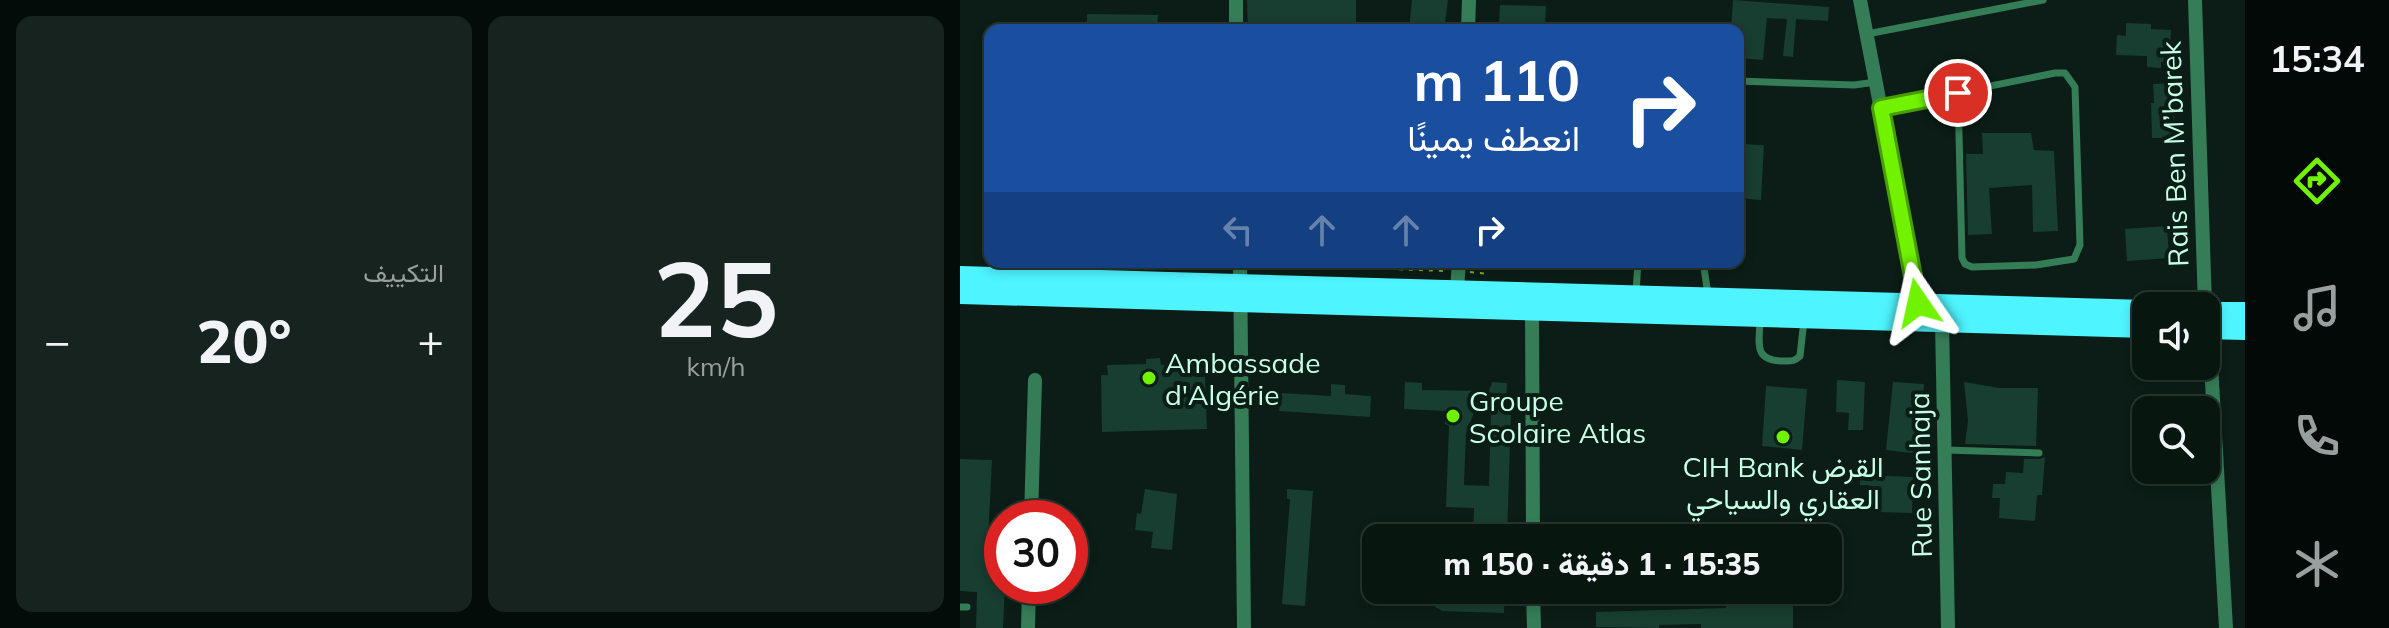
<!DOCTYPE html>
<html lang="ar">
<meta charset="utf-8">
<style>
:root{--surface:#081610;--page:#16231e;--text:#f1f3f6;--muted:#989f9f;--line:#293530;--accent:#70f200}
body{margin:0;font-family:Mulish,Vazirmatn,sans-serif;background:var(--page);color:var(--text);direction:rtl;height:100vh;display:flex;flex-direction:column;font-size:30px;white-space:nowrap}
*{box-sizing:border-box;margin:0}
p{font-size:26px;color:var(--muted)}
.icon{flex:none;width:44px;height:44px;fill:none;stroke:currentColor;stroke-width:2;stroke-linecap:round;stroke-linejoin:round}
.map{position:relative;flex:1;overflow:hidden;direction:ltr}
.sheet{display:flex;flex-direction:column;gap:16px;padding:16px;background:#040c09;width:960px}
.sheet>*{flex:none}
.banner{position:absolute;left:24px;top:24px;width:760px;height:244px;border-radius:16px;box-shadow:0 4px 12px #0003,0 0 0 2px var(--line);direction:rtl;background:#1a4fa0;color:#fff;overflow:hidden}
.tools{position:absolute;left:1172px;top:292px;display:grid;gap:16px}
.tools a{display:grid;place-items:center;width:88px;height:88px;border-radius:16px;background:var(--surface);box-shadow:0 4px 12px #0003,0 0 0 2px var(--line);font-size:40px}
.speed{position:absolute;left:24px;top:500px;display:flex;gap:16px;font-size:40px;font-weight:700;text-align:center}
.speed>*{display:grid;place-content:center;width:104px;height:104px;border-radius:50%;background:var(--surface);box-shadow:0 4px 12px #0003,0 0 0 2px var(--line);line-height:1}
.speed .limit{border:12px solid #d22;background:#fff;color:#111}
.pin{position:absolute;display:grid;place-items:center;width:68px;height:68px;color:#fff;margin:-34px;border:4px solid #fff;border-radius:50%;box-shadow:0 2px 8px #0007}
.me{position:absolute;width:88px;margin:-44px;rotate:349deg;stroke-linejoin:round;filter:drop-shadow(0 0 6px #0008)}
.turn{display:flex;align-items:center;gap:28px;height:168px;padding:0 32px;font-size:36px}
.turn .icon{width:104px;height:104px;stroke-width:2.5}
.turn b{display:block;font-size:56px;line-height:68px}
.lanes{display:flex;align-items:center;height:76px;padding:0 32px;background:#0003;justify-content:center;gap:40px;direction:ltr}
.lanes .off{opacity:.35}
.big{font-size:60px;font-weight:800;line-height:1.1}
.sheet .tile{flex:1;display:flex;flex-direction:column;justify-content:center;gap:12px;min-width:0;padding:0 28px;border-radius:16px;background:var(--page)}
.sheet .dial{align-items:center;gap:0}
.dial b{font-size:104px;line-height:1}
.heat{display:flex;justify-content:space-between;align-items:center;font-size:44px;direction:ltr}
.sheet .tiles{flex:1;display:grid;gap:16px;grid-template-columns:repeat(2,1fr)}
.trip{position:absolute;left:402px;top:524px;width:480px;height:80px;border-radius:16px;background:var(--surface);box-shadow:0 4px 12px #0003,0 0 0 2px var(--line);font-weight:800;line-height:80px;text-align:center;direction:rtl}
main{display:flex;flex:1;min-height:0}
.tab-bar{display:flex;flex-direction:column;width:144px;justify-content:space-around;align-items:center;background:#030906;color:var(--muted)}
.tab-bar .icon{width:56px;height:56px}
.tab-bar .selected{color:var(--accent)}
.tab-bar b{font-size:36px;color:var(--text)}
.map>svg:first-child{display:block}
.building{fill:#173e30;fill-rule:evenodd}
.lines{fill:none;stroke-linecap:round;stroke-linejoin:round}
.path{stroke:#7db02a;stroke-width:2;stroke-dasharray:4 6;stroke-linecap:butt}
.service{stroke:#357d57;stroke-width:7}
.minor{stroke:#357d57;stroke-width:14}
.primary{stroke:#4ef4ff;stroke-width:20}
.route-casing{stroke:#499d00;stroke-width:20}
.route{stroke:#70f200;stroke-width:14}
.poi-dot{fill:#70f200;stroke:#0b1d16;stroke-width:3}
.labels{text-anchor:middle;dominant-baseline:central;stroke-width:8;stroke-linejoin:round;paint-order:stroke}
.street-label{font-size:28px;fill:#c7ffe6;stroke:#0b1d16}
.poi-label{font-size:28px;fill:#c7ffe6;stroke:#0b1d16;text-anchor:start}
</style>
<main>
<nav class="tab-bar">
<b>15:34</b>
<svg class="icon selected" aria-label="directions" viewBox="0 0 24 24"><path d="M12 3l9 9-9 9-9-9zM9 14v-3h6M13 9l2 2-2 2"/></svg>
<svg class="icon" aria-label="music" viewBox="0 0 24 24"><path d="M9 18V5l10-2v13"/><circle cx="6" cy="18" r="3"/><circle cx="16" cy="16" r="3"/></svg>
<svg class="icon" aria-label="phone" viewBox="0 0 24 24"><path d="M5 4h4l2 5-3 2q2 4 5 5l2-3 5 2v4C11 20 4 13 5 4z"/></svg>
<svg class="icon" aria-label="climate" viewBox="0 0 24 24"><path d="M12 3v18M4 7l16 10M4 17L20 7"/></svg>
</nav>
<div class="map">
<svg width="1285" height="628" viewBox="0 0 1285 628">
<rect width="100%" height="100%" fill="#0b1d16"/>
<!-- building -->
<path class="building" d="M287 0H396V30H288Z
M452 0H488L484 30 449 29Z
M773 0 869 7 868 21 836 19 833 57 823 56 827 19 807 18 803 60 778 58V30H771Z
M540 5 586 6 585 26 539 25Z
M127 14 198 15 197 30H127Z
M1166 23 1191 24V29L1211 30 1210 62H1201V68L1187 67V56L1156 55 1157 35 1166 36Z
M1213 83 1215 138H1192L1191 103H1194L1193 84Z
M1022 133H1071L1074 150 1094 151 1098 231 1073 232 1072 185 1029 188 1032 234 1008 235 1006 154H1023Z
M778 144 804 145 801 200 778 198Z
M1207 226 1209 258 1167 261 1165 229Z
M200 358 201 365H231L232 370H239V377H245L247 429 142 432 141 375H148L147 365 186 364V359Z
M877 380 905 382 903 430H888L889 413 876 412Z
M445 382 462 383V390L529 391 532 382 547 383 546 411 551 413 547 538H513L514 508 486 507 489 426 485 424V411L444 409ZM515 410 531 411 529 486 504 485 506 433Z
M933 382 964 384 960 454 926 450Z
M1004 382 1040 388H1078L1076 446 1005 444 1008 421Z
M371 384 385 385V394L411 396 410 417 319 411 321 393 371 396Z
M806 386 847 389 842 450 802 446Z
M1085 457 1082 495H1077L1075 521 1039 518 1040 498H1032L1033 484H1045L1046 472 1063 473 1064 459H1080Z
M0 459 32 460 27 561H42V586H45L43 628H16L17 592 0 591Z
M900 475 953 477 952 513 917 512V507H908L909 485H900Z
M185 489 217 494 212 550 191 548 193 532 175 530 177 513 181 514Z
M327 489 353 491 345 606 322 604 330 499H327Z
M476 590H545L544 613 482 611 475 607Z
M766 602 833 603V628H741V624L699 625V628L636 627V612L766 608Z"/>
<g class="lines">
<!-- path -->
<path class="path" d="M404 262 405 268 484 271
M344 268H405
M510 272 528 274"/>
<!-- service -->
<path class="service" d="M907 34 1083 0
M778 81 894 85 916 82
M921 108 1095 73H1105L1115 87 1120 245 1114 259 1076 265 1012 267 1005 264 1002 258 998 93
M645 262 676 266
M743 262 748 294
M676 292 678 262
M800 318C800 342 792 360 822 361 831 361 834 362 840 356L844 320
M986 450 1079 453
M573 593 746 599
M0 607H7"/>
<!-- minor -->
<path class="minor" d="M276 0V30
M900 0 958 303
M1235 0 1245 306
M508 30 509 0
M280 262 284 628
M497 289 499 262
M572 309 573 538
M982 322 988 628
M1249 329 1266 628
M71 518 75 380
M573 590 574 628
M68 628 69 586"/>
<!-- primary -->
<path class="primary" d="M0 276 1186 310
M0 294 1186 328
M1246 312H1285
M1246 329 1285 330"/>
</g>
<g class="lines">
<defs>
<path id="route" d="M958 303 921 108 998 93"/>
</defs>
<!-- route casing -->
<use href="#route" class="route-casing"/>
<!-- route -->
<use href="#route" class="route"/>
</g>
<!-- markers -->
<g class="poi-dot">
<circle cx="189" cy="378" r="8"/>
<circle cx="493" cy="416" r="8"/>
<circle cx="823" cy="437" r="8"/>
</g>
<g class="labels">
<!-- street labels -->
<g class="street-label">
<text transform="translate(1214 154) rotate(-92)">Rais Ben M’barek</text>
<text transform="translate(960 475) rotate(-91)">Rue Sanhaja</text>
</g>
<!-- poi labels -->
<g class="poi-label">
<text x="205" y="362">Ambassade<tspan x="205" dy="32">d'Algérie</tspan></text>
<text x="509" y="400">Groupe<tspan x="509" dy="32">Scolaire Atlas</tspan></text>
<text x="823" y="466" text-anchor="middle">CIH Bank القرض<tspan x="823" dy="32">العقاري والسياحي</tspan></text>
</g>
</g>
</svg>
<div class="tools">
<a><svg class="icon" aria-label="sound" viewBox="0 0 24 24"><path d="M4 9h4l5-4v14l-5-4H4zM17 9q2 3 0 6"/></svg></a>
<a><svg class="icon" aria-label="search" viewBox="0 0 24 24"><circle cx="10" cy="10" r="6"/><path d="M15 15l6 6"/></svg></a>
</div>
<div class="speed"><div class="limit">30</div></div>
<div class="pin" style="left:998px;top:93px;background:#d93025"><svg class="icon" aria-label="arrive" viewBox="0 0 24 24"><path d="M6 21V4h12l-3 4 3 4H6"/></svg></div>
<svg class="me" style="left:958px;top:303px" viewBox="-20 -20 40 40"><path d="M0-17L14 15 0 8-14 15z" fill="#70f200" stroke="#fff" stroke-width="4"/></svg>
<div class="trip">15:35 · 1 دقيقة · 150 m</div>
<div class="banner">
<div class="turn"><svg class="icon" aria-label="right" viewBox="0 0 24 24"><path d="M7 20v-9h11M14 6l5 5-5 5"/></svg><div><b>110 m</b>انعطف يمينًا</div></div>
<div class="lanes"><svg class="icon off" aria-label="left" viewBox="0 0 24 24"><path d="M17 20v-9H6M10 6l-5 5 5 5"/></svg><svg class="icon off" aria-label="ahead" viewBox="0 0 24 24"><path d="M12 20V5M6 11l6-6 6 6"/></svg><svg class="icon off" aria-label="ahead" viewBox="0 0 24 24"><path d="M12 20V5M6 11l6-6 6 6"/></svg><svg class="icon" aria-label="right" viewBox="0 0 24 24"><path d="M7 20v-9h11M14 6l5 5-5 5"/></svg></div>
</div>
</div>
<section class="sheet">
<div class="tiles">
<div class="tile dial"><b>25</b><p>km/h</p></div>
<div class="tile"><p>التكييف</p>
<div class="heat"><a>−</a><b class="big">20°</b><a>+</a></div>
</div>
</div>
</section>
</main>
